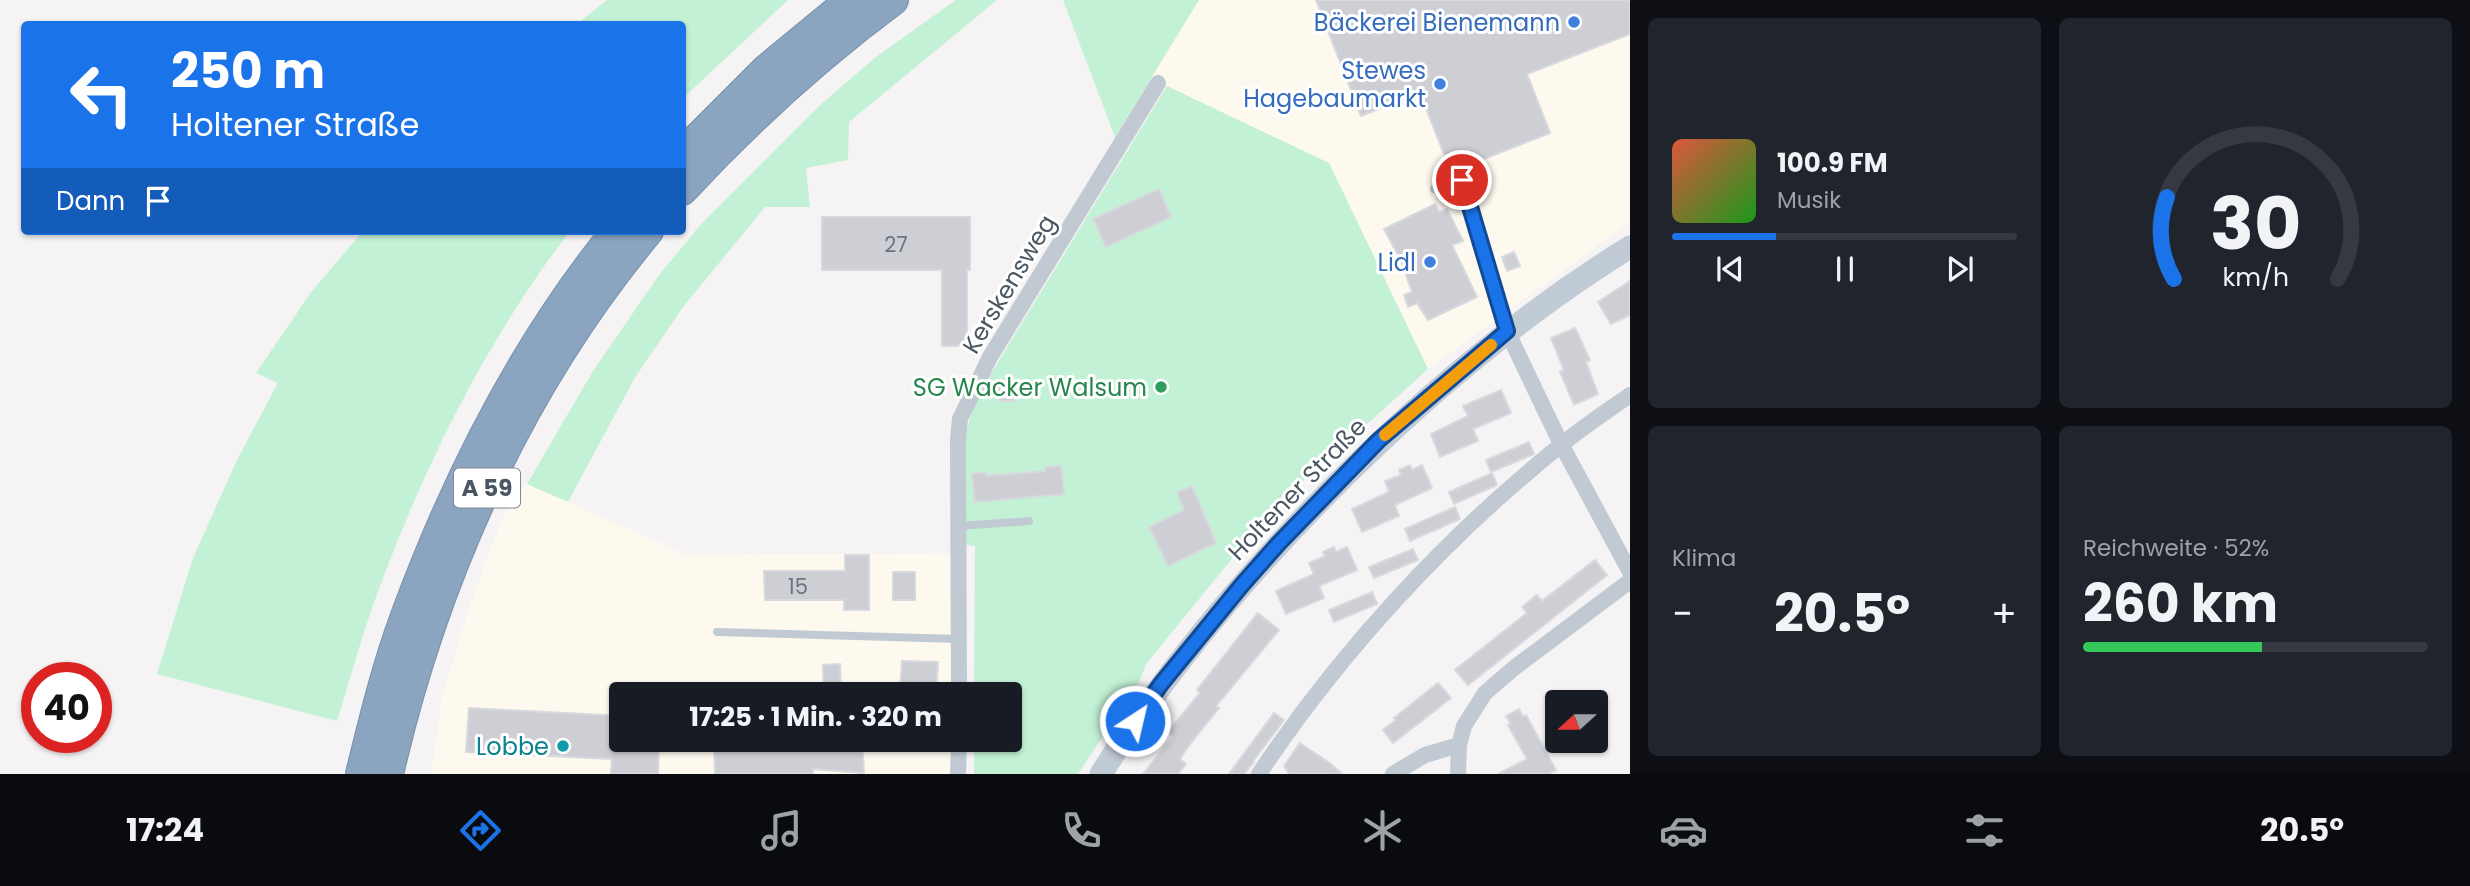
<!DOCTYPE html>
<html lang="de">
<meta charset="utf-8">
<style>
:root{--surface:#171b24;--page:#20242c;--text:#f1f3f6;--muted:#9ea1a6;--line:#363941;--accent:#1a73e8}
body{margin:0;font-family:Poppins,sans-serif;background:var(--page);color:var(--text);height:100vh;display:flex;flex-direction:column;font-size:26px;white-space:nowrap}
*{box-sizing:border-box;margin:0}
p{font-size:23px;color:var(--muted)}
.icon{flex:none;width:38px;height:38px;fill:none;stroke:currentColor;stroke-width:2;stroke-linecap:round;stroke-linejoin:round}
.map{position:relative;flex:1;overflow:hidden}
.sheet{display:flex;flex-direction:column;gap:18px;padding:18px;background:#0d0f14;width:840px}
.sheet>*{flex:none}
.hud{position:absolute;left:21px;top:21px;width:665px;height:214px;border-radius:7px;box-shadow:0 2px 5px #0004;background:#1a73e8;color:#fff;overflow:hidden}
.needle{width:46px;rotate:249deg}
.fabs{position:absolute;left:1545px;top:690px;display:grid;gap:14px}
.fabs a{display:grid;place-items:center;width:63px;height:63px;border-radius:7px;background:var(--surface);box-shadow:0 2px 5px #0004;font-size:35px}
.speed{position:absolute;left:21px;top:662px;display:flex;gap:14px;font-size:35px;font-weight:700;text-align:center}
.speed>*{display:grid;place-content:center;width:91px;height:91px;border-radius:50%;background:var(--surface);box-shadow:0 2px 5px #0004;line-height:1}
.speed .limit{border:10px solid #d22;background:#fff;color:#111}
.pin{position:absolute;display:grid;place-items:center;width:60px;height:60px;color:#fff;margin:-30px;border:4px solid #fff;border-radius:50%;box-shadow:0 2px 7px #0007}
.me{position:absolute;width:77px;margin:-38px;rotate:35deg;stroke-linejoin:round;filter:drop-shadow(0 0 5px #0008)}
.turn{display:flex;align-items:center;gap:24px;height:147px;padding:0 35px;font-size:32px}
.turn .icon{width:91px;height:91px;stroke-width:2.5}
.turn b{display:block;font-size:49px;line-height:60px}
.then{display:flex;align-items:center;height:66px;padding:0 35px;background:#0003;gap:14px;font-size:26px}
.big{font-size:52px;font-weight:700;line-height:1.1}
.sheet .card{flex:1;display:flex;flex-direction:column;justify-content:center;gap:10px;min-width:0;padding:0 24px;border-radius:10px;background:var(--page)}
.sheet .dial{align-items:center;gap:0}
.dial svg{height:182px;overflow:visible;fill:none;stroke:var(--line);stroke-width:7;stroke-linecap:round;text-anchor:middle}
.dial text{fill:var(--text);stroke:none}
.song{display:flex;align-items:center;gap:21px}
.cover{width:84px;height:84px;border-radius:10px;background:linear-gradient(135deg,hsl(10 70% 55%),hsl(120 70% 35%))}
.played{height:7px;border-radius:4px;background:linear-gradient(90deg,var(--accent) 30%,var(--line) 30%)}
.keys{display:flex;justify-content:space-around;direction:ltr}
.heat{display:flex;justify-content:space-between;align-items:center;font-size:38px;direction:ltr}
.charge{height:10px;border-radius:5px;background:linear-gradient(90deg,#34c759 52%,var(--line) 0)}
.sheet .tiles{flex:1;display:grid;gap:18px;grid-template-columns:repeat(2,1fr)}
.trip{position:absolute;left:609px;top:682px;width:413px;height:70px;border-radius:7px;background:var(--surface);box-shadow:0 2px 5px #0004;font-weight:700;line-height:70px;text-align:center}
.dock{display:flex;height:112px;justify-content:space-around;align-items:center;background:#090b0e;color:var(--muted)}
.dock .icon{width:49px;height:49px}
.dock .on{color:var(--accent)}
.dock b{font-size:32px;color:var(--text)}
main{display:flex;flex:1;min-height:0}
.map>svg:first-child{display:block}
.commercial{fill:#fdf9ef}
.green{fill:#c3f1d5}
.building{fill:#cdcfd5;stroke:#d7d9de;stroke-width:2}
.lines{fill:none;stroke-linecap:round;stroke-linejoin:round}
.highway-casing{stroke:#7690ad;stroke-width:32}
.lane{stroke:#c1cad2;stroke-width:8}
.street{stroke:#c1cad2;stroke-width:16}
.secondary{stroke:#c1cbd6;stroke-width:23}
.highway{stroke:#8ba5c1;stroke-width:30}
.route-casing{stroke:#114b97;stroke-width:18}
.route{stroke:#1a73e8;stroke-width:12}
.slow{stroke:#f59e0b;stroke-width:12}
.shop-dot{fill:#3f7fe0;stroke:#fff;stroke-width:2.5}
.leisure-dot{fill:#2e9e5b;stroke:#fff;stroke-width:2.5}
.culture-dot{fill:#0f9aa8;stroke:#fff;stroke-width:2.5}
.labels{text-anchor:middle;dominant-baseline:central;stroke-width:6;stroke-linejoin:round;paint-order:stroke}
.number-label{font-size:21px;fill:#6b747e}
.shield{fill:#fff;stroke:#808990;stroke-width:2}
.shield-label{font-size:23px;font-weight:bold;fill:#4a5661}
.shop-label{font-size:24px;fill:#366cbe;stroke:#fff;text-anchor:end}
.street-label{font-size:24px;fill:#4a5661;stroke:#fff}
.leisure-label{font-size:24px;fill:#27864d;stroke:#fff;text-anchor:end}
.culture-label{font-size:24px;fill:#0d838f;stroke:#fff;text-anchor:end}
</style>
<main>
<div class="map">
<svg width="1630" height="774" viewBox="0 0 1630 774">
<rect width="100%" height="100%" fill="#f5f3f3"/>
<!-- commercial -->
<path class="commercial" d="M1199 0H1630V222L1428 369 1329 163 1150 78Z
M527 484 687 555 958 553 960 695H621V740H961V774H431L442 696 465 621 488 554 510 502Z"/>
<!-- green -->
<path class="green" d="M607 0H788L683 98 682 24H577Z
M956 0H997L849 122 848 160 806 168 810 207H765L683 307 634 379 568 502 527 484 593 371 659 275 703 222 819 106 876 57Z
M1063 0H1199L1115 137Z
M1167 86 1329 163 1428 369 1355 435 1338 444 1239 550 1146 664 1140 680 1078 774H974V740H1010V695H974L975 546 966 545V431L978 395Z
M363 231H570C483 344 420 475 372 608 359 645 349 683 337 721L157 674 193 558 237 460 278 383 256 373 312 291Z"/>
<!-- building -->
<path class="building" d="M1316 0H1630V34L1527 74 1550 133 1451 172 1420 93 1361 116Z
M1159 189 1171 217 1106 247 1093 219Z
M1435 204 1439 212 1447 209 1463 241 1452 245 1477 297 1428 320 1417 303 1408 307 1404 295 1412 292 1401 261 1384 229Z
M822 217H970V270H967V346H942V270H822Z
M1514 252 1520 266 1507 271 1502 257Z
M1630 281V315L1611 324 1598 302Z
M1575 328 1590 360 1586 362 1598 394 1574 405 1560 372 1564 370 1551 338Z
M1013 387 1014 401H999V388Z
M1501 390 1511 413 1473 429 1478 441 1440 457 1431 434 1468 416 1463 406Z
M1529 442 1534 454 1491 472 1486 460Z
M1410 465 1412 470 1422 465 1432 488 1395 505 1399 516 1362 532 1352 509 1389 492 1385 481 1401 475 1399 470Z
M1061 466 1064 494 975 502 972 474 986 472V476L1045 471V467Z
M1492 473 1497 485 1454 504 1449 492Z
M1192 486 1216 543 1168 566 1149 527 1184 510 1177 492Z
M1455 507 1460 519 1410 541 1405 529Z
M1334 547 1336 552 1347 547 1357 570 1319 586 1324 598 1286 614 1276 591 1314 574 1309 563 1325 556 1323 552Z
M1413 549 1418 560 1374 578 1369 567Z
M845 555H869V610H844V600H765L764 571H845Z
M1595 560 1607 575 1468 685 1455 670 1527 613 1522 607 1537 595 1542 601Z
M893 572H915V600H893Z
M1372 592 1377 604 1334 622 1329 610Z
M1258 613 1279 630 1216 706 1219 708 1187 748 1180 759 1186 764 1178 774H1143L1173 737 1168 732 1200 693 1197 690Z
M902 661 938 662 936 695H900Z
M840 664 841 695H824L823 665Z
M1438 683 1451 698 1393 743 1383 730 1396 720 1394 718Z
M469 708 621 716V740H659L658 774H611L612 759 466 752Z
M1519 709 1523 717 1526 715 1556 770 1548 774H1498L1527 759 1508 725 1511 724 1506 716Z
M1274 713 1284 720 1253 761 1254 762 1244 774H1229Z
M825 740H862L864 773 813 769V774H715L714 747 825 744Z
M1300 743 1331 764 1342 774H1289L1284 766Z"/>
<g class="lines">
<defs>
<path id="highway" d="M682 154 766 70 851 0
M682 190C749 118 815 58 893 0
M361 774C374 721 387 667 406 616 457 478 524 345 617 231
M388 774C433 578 518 387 648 231"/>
</defs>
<!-- highway casing -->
<use href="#highway" class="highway-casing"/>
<!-- lane -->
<path class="lane" d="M1434 189 1467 196
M959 526 1029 521
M717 632 958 639"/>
<!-- street -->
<path class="street" d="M1462 180 1507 331 1561 444 1630 572
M959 695 958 440 960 419 990 357 1158 83
M958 774 959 740
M1259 774C1340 652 1447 536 1561 445 1583 427 1607 411 1630 395
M1393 774 1425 755 1459 745
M1458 774 1459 745 1464 726 1485 693 1514 668 1630 581"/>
<!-- secondary -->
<path class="secondary" d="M1101 774C1163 675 1238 585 1319 502 1414 405 1515 318 1630 247"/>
<!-- highway -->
<use href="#highway" class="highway"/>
</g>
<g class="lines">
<defs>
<path id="route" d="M1135 721 1161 684 1241 586 1279 543 1379 440 1507 331 1462 180"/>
</defs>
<!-- route casing -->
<use href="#route" class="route-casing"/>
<!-- route -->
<use href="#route" class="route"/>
<!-- slow -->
<path class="slow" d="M1385 435 1491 345"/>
</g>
<!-- markers -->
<g class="shop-dot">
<circle cx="1574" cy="22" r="7"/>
<circle cx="1440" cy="84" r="7"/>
<circle cx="1430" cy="262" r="7"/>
</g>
<circle class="leisure-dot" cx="1161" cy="387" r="7"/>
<circle class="culture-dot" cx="563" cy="746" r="7"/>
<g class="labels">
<!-- number labels -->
<g class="number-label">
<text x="896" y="244">27</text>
<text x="798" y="586">15</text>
</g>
<!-- shield labels -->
<rect class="shield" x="454" y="468.5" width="66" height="39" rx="5"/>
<g class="shield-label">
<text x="487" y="488">A 59</text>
</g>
<!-- shop labels -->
<g class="shop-label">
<text x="1560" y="22">Bäckerei Bienemann</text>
<text x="1426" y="70">Stewes<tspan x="1426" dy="28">Hagebaumarkt</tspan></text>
<text x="1416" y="262">Lidl</text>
</g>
<!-- street labels -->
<g class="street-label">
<text transform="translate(1009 284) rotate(-59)">Kerskensweg</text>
<text transform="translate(1297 489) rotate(-46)">Holtener Straße</text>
</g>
<!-- leisure labels -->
<g class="leisure-label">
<text x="1147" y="387">SG Wacker Walsum</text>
</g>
<!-- culture labels -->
<g class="culture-label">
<text x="549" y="746">Lobbe</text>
</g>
</g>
</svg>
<div class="fabs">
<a><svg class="needle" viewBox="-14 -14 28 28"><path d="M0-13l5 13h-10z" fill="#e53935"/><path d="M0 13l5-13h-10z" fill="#9ea1a6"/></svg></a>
</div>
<div class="speed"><div class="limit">40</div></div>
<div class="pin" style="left:1462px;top:180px;background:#d93025"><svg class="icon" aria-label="arrive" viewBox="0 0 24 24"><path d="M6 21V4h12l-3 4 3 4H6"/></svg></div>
<svg class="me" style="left:1135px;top:721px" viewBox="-20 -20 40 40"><circle r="17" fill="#1a73e8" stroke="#fff" stroke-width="3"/><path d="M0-11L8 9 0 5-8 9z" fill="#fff"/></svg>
<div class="trip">17:25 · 1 Min. · 320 m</div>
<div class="hud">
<div class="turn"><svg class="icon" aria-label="left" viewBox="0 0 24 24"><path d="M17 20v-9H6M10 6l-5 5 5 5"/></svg><div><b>250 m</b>Holtener Straße</div></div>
<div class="then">Dann<svg class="icon" aria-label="arrive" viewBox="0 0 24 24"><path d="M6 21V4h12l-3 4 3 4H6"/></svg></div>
</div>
</div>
<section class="sheet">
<div class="tiles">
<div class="card">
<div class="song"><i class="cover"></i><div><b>100.9 FM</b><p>Musik</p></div></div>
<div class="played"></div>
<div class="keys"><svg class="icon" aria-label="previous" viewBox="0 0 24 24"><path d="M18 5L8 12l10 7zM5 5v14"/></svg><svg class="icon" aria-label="pause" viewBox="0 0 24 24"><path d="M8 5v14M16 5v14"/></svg><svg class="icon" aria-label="next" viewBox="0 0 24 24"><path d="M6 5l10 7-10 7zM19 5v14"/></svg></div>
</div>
<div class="card dial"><svg viewBox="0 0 100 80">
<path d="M14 69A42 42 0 1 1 86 69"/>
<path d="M14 69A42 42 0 0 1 11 33" stroke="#1a73e8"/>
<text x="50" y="56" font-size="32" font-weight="700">30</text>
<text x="50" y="72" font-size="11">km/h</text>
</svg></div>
<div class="card"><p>Klima</p>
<div class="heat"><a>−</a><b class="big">20.5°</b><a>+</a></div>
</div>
<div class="card"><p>Reichweite · 52%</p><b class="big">260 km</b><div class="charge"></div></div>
</div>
</section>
</main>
<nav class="dock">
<b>17:24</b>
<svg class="icon on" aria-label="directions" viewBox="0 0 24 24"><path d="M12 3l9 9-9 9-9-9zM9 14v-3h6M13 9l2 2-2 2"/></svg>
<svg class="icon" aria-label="music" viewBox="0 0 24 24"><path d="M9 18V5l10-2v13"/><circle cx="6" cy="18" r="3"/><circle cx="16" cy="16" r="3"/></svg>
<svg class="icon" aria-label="phone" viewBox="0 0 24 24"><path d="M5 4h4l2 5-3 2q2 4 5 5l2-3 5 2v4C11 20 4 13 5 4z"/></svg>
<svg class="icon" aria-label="climate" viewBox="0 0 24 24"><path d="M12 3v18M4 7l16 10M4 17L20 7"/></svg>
<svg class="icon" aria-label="car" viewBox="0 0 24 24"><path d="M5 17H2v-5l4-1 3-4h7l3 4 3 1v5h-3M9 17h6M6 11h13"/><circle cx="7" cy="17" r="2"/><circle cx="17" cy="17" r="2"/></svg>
<svg class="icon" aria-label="filters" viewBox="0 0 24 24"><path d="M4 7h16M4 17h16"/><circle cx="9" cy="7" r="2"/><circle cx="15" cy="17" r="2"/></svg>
<b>20.5°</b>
</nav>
